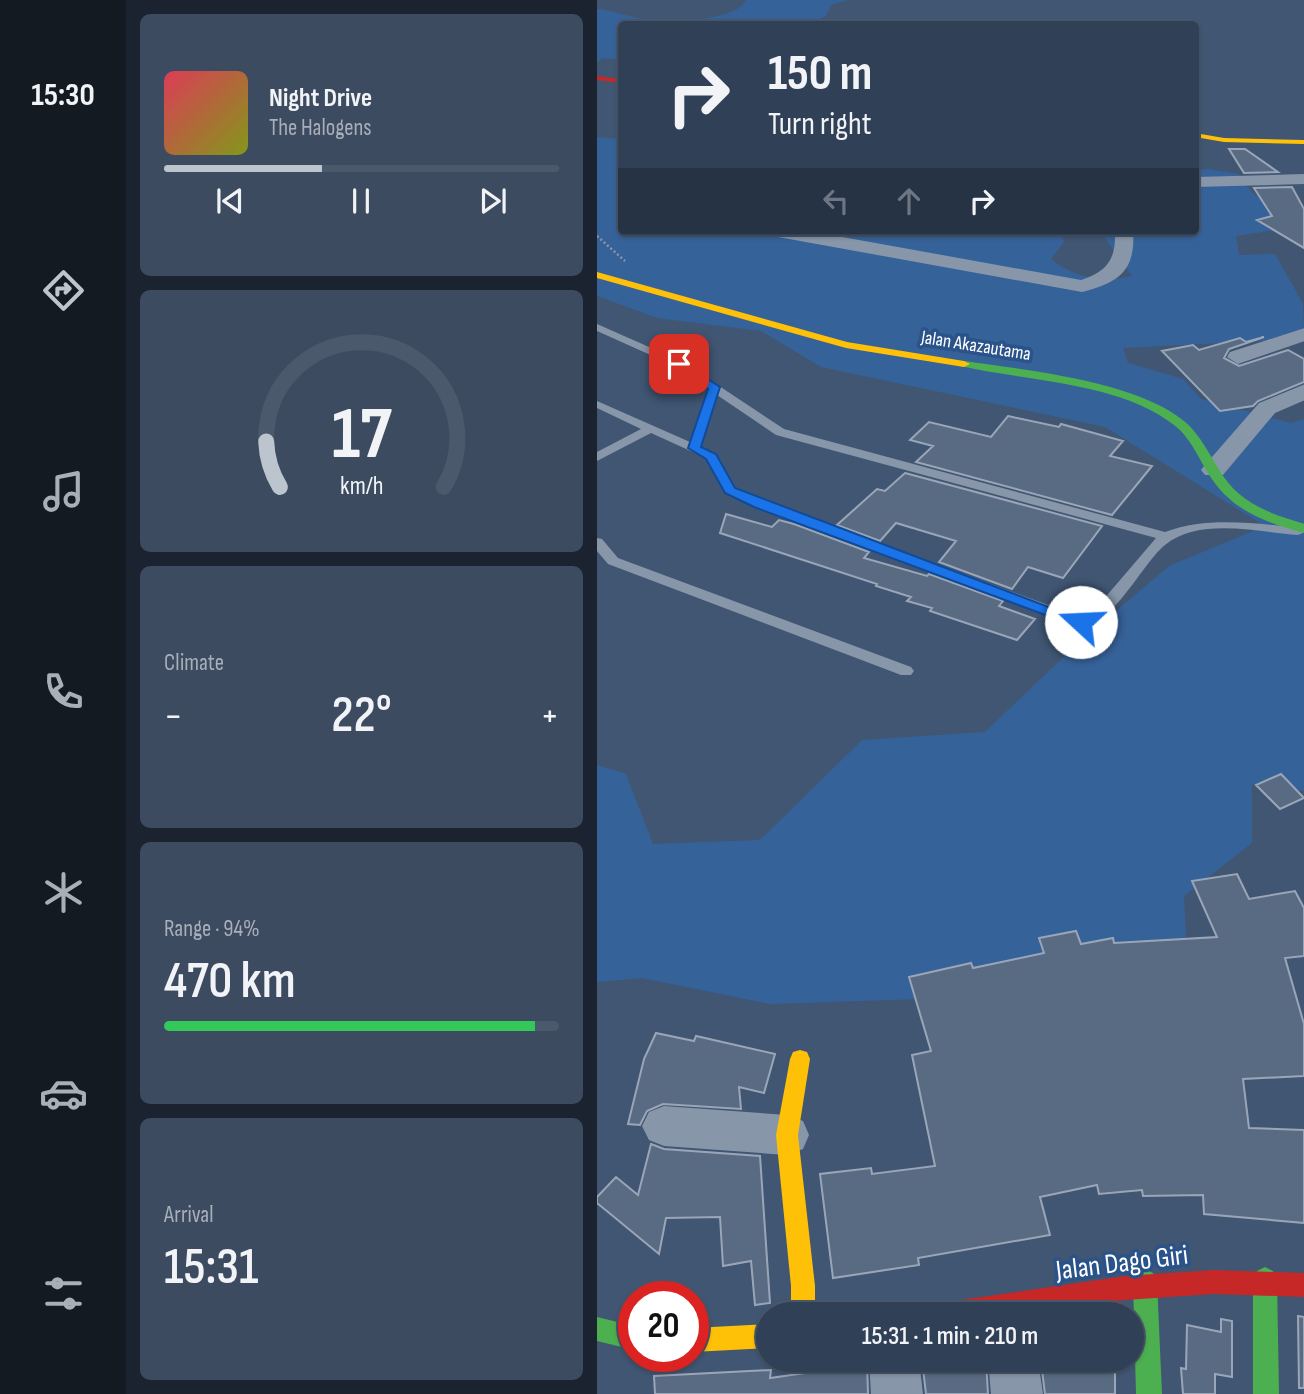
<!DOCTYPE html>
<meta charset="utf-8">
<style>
:root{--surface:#304056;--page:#3c4b60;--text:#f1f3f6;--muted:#a8afb9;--line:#4b596c;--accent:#bcc4ce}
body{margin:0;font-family:"Sofia Sans Condensed",sans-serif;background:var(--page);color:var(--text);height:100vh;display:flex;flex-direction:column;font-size:26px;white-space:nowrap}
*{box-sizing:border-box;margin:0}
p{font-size:23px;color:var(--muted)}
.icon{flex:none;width:38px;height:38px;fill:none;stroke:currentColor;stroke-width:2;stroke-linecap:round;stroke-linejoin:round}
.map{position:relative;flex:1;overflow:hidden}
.details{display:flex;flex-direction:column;gap:14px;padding:14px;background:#1a232f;width:471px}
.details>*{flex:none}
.banner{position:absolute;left:21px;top:21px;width:581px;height:214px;border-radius:7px;box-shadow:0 2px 5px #0004,0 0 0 2px var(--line);background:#304056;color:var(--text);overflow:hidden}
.speed{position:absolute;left:21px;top:1281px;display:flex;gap:14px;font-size:35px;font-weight:700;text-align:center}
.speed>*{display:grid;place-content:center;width:91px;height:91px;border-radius:50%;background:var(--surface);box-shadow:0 2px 5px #0004,0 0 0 2px var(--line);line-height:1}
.speed .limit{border:10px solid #d22;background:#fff;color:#111}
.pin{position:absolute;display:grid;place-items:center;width:60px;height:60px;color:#fff;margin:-30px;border-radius:14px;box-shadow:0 4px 10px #0006}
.me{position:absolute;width:77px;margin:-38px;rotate:290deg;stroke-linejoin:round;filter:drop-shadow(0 0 5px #0008)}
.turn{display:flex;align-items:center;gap:24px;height:147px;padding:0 35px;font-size:32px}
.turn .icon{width:91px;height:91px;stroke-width:2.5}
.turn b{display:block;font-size:49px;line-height:60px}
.lanes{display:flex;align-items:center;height:66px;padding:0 35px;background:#0003;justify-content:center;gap:35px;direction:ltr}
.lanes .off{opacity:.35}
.big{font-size:52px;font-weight:600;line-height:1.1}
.details .card{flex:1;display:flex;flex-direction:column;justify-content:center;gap:10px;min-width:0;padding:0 24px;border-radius:10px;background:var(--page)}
.details .dial{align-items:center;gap:0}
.dial svg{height:182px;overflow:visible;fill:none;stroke:var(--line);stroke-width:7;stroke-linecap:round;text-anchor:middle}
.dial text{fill:var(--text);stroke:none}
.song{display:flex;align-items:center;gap:21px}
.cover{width:84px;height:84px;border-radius:10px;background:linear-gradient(135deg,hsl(350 70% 55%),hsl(70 70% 35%))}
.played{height:7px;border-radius:4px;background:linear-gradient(90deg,var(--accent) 40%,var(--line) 40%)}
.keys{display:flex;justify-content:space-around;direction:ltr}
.heat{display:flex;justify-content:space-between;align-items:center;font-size:38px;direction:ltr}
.charge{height:10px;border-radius:5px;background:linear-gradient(90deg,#34c759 94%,var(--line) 0)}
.trip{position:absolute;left:159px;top:1302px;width:388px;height:70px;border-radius:35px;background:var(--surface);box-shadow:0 2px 5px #0004,0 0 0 2px var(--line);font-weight:600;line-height:70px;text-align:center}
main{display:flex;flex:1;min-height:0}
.tab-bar{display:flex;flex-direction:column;width:126px;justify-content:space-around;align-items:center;background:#131a22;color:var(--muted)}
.tab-bar .icon{width:49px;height:49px}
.tab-bar .active{color:var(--accent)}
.tab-bar b{font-size:32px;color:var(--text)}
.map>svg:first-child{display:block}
.green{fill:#36629a}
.building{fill:#596b82;stroke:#9aa6b7;stroke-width:2}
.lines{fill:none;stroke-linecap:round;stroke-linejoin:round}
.path{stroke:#8796a9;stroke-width:2.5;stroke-dasharray:2 2.5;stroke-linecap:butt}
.lane{fill:#8796a9;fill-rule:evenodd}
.street{fill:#8796a9;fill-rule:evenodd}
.fast{fill:#4caf50;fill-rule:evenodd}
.slow{fill:#ffc107;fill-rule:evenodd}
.jam{fill:#c62828;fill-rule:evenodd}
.route{fill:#1a73e8;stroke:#114b97;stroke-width:2}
.labels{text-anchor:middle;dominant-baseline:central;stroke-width:7;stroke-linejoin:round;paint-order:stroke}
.far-street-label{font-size:19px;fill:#fff;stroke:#2a5389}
.near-street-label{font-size:28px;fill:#fff;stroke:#2a5389}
</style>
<main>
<nav class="tab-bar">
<b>15:30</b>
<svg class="icon active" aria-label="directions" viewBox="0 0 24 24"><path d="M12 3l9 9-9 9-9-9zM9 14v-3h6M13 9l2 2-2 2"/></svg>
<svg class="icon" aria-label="music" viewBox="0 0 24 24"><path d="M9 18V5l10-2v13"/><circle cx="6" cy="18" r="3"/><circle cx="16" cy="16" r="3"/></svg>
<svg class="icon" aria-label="phone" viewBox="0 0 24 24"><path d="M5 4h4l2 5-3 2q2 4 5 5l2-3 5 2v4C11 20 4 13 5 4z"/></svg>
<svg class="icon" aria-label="climate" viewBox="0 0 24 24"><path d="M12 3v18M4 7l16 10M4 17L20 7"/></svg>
<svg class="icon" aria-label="car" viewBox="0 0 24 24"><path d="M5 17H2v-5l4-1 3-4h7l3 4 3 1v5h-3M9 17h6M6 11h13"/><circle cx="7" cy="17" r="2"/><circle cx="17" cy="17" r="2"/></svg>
<svg class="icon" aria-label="filters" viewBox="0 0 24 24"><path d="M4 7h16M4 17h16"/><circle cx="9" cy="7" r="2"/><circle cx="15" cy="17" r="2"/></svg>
</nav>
<section class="details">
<div class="card">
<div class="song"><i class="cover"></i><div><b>Night Drive</b><p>The Halogens</p></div></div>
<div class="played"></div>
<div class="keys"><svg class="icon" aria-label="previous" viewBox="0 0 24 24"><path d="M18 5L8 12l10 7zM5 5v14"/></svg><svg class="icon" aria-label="pause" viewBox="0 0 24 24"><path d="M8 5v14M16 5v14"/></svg><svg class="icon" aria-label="next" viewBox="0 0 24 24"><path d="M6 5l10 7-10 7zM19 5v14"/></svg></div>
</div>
<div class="card dial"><svg viewBox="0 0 100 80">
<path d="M14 69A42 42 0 1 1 86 69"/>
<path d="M14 69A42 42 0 0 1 8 49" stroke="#bcc4ce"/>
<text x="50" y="56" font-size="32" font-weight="700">17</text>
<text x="50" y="72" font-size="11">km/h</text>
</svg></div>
<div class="card"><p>Climate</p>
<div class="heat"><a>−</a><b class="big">22°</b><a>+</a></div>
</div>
<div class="card"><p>Range · 94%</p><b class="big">470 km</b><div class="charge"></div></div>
<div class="card"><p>Arrival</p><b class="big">15:31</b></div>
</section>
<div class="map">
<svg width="708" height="1394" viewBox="0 0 708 1394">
<rect width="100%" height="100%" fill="#405673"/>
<!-- green -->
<path class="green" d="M149 0H251L234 5 229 16 213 24H24V60L6 58 0 62V9C15 10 28 16 42 18 67 22 138 23 149 0Z
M0 137 24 139V231H465L467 242 454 259C477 278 506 283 535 276L505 234 508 231H598L599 170 611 169 641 174C658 203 676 206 707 208V231L679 230 639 236 642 255 678 254 706 304 707 331 683 340 526 348 531 363 586 379 604 399 694 423 707 419V791L655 784V843L587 896 589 937 473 974 380 997 173 1004 45 978 0 982V765L29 774 56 844 163 840 265 740 388 732 478 646 572 566 668 526 508 427 224 367 164 331 60 318 0 296Z"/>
<!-- building -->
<path class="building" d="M632 149H648L681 172 647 173Z
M695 187 707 209V248L660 220 675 216 657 188Z
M667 337 632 349 627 358 642 366 691 350 707 359V382L661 401 656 406 623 411 565 351 596 345 602 350 643 338 649 342Z
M411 416 462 427 464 424 526 441 513 456 555 466 515 515 319 462 336 446 313 440 332 422 394 437Z
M308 473 505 526 466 578 431 567 415 589 342 562 359 541 299 523 283 541 240 525 280 489 288 491Z
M129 514 175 527 182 520 197 524 272 552 267 558 330 576 332 574 406 601 402 606 438 619 420 640 333 611 335 608 310 601 314 597 279 586 280 584 123 533Z
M684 774 707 798 683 809 659 785Z
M640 874 652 899 698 891 707 908V956L688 958 707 1024V1076L646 1079 652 1128 707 1130V1223L607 1214 606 1195 546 1196 545 1190 502 1194 500 1185 443 1197 453 1235 321 1258 322 1265 236 1278 223 1174 274 1168 275 1174 338 1166 315 1055 334 1051 312 977 374 963 376 968 447 953 442 938 479 931 484 944 516 938 517 943 620 937 595 881Z
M59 1033 97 1041 99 1036 178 1054 167 1093 142 1087 144 1109 66 1104 50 1111 43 1125 31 1124 47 1059Z
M54 1144 67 1149 163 1156 173 1303 158 1305 154 1261 126 1266 123 1217 69 1218 62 1254 0 1203V1197L19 1177 41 1195Z
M701 1316 707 1317V1388H702Z
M624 1319 635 1321V1377L618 1374V1394H586L584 1368 589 1369 590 1325 624 1332Z
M244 1360H270L271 1394H58L57 1376 174 1370 173 1378 244 1368Z
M325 1360H389L391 1394H329Z
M493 1360 494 1368H518V1394H448L444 1362Z"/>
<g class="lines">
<!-- path -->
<path class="path" d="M0 236 28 261"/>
<!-- lane -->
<path class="lane" d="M0 324 86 362 187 429 568 532C612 516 656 524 701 527L708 532 701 535C661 532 602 517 568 545 545 563 512 634 479 625L157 507 128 493 109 458 54 433 0 461V452L44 429 0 408V401L93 442 111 389 78 366 0 331ZM120 395 179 435 559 538 500 607 484 617 167 501 138 488 118 453 104 447Z
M0 538 5 539 21 558 314 667 317 671 314 675H304L11 564 0 551Z"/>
<!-- street -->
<path class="street" d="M708 174V184L598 187V177Z
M172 231H212L484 280C511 271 519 259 518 231H536C539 271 521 283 485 292L181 237Z
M708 328V341L641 364 630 357 633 352Z
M708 384V400L678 413 626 475H608L604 470 608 465 662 403Z
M67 1106 190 1115 206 1121 212 1135 206 1149 190 1155 67 1146 52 1140 45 1126 52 1112Z
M272 1360H322L326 1394H274Z
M391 1360H441L446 1394H394Z"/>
<!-- fast -->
<path class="fast" d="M367 361C429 370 538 381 587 421 602 433 611 452 621 468 641 503 671 513 708 524V533C667 522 633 510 611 473 601 457 593 437 577 425 523 382 428 381 363 366V362Z
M668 1267 676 1271 680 1279 682 1394H656V1279L660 1271Z
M548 1269 556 1273 560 1281 565 1394H539L536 1281 540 1273Z
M0 1317 37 1326V1350L0 1341Z"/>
<!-- slow -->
<path class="slow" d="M598 133 627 138 708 140V144L627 142 598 137Z
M0 272 250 342 367 361 373 364 367 367 249 348 0 278Z
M203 1050 210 1052 213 1059 201 1135 218 1286V1314H194V1286L179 1135 193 1059 196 1052Z
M172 1324V1348L96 1352V1328Z"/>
<!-- jam -->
<path class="jam" d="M0 76 24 79V83L0 80Z
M617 1270 708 1273V1297L617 1294 528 1300 426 1314H338L341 1305 350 1302 528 1276Z"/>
</g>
<!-- route -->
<path class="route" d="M82 360 123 387 104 447 119 454 138 488 491 622 484 627 478 626 157 507 128 493 109 459 91 448 111 389 78 366 77 364Z"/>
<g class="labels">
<!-- far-street labels -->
<g class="far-street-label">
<text transform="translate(379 346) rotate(9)">Jalan Akazautama</text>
</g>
<!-- near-street labels -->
<g class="near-street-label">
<text transform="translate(525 1263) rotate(-7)">Jalan Dago Giri</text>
</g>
</g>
</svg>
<div class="speed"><div class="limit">20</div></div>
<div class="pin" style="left:82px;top:364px;background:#d93025"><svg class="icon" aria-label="arrive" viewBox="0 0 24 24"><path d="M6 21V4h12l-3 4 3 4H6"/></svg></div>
<svg class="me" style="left:484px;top:622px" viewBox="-20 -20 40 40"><circle r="19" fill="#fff"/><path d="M0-13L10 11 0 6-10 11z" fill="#1a73e8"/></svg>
<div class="trip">15:31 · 1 min · 210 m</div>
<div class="banner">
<div class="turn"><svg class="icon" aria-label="right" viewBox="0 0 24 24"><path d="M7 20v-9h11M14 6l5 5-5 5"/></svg><div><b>150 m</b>Turn right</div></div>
<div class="lanes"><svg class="icon off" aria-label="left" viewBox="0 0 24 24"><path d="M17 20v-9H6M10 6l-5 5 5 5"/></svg><svg class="icon off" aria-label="ahead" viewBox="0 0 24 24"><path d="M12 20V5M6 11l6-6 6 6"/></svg><svg class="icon" aria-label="right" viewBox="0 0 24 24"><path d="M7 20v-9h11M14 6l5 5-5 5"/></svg></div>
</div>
</div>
</main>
